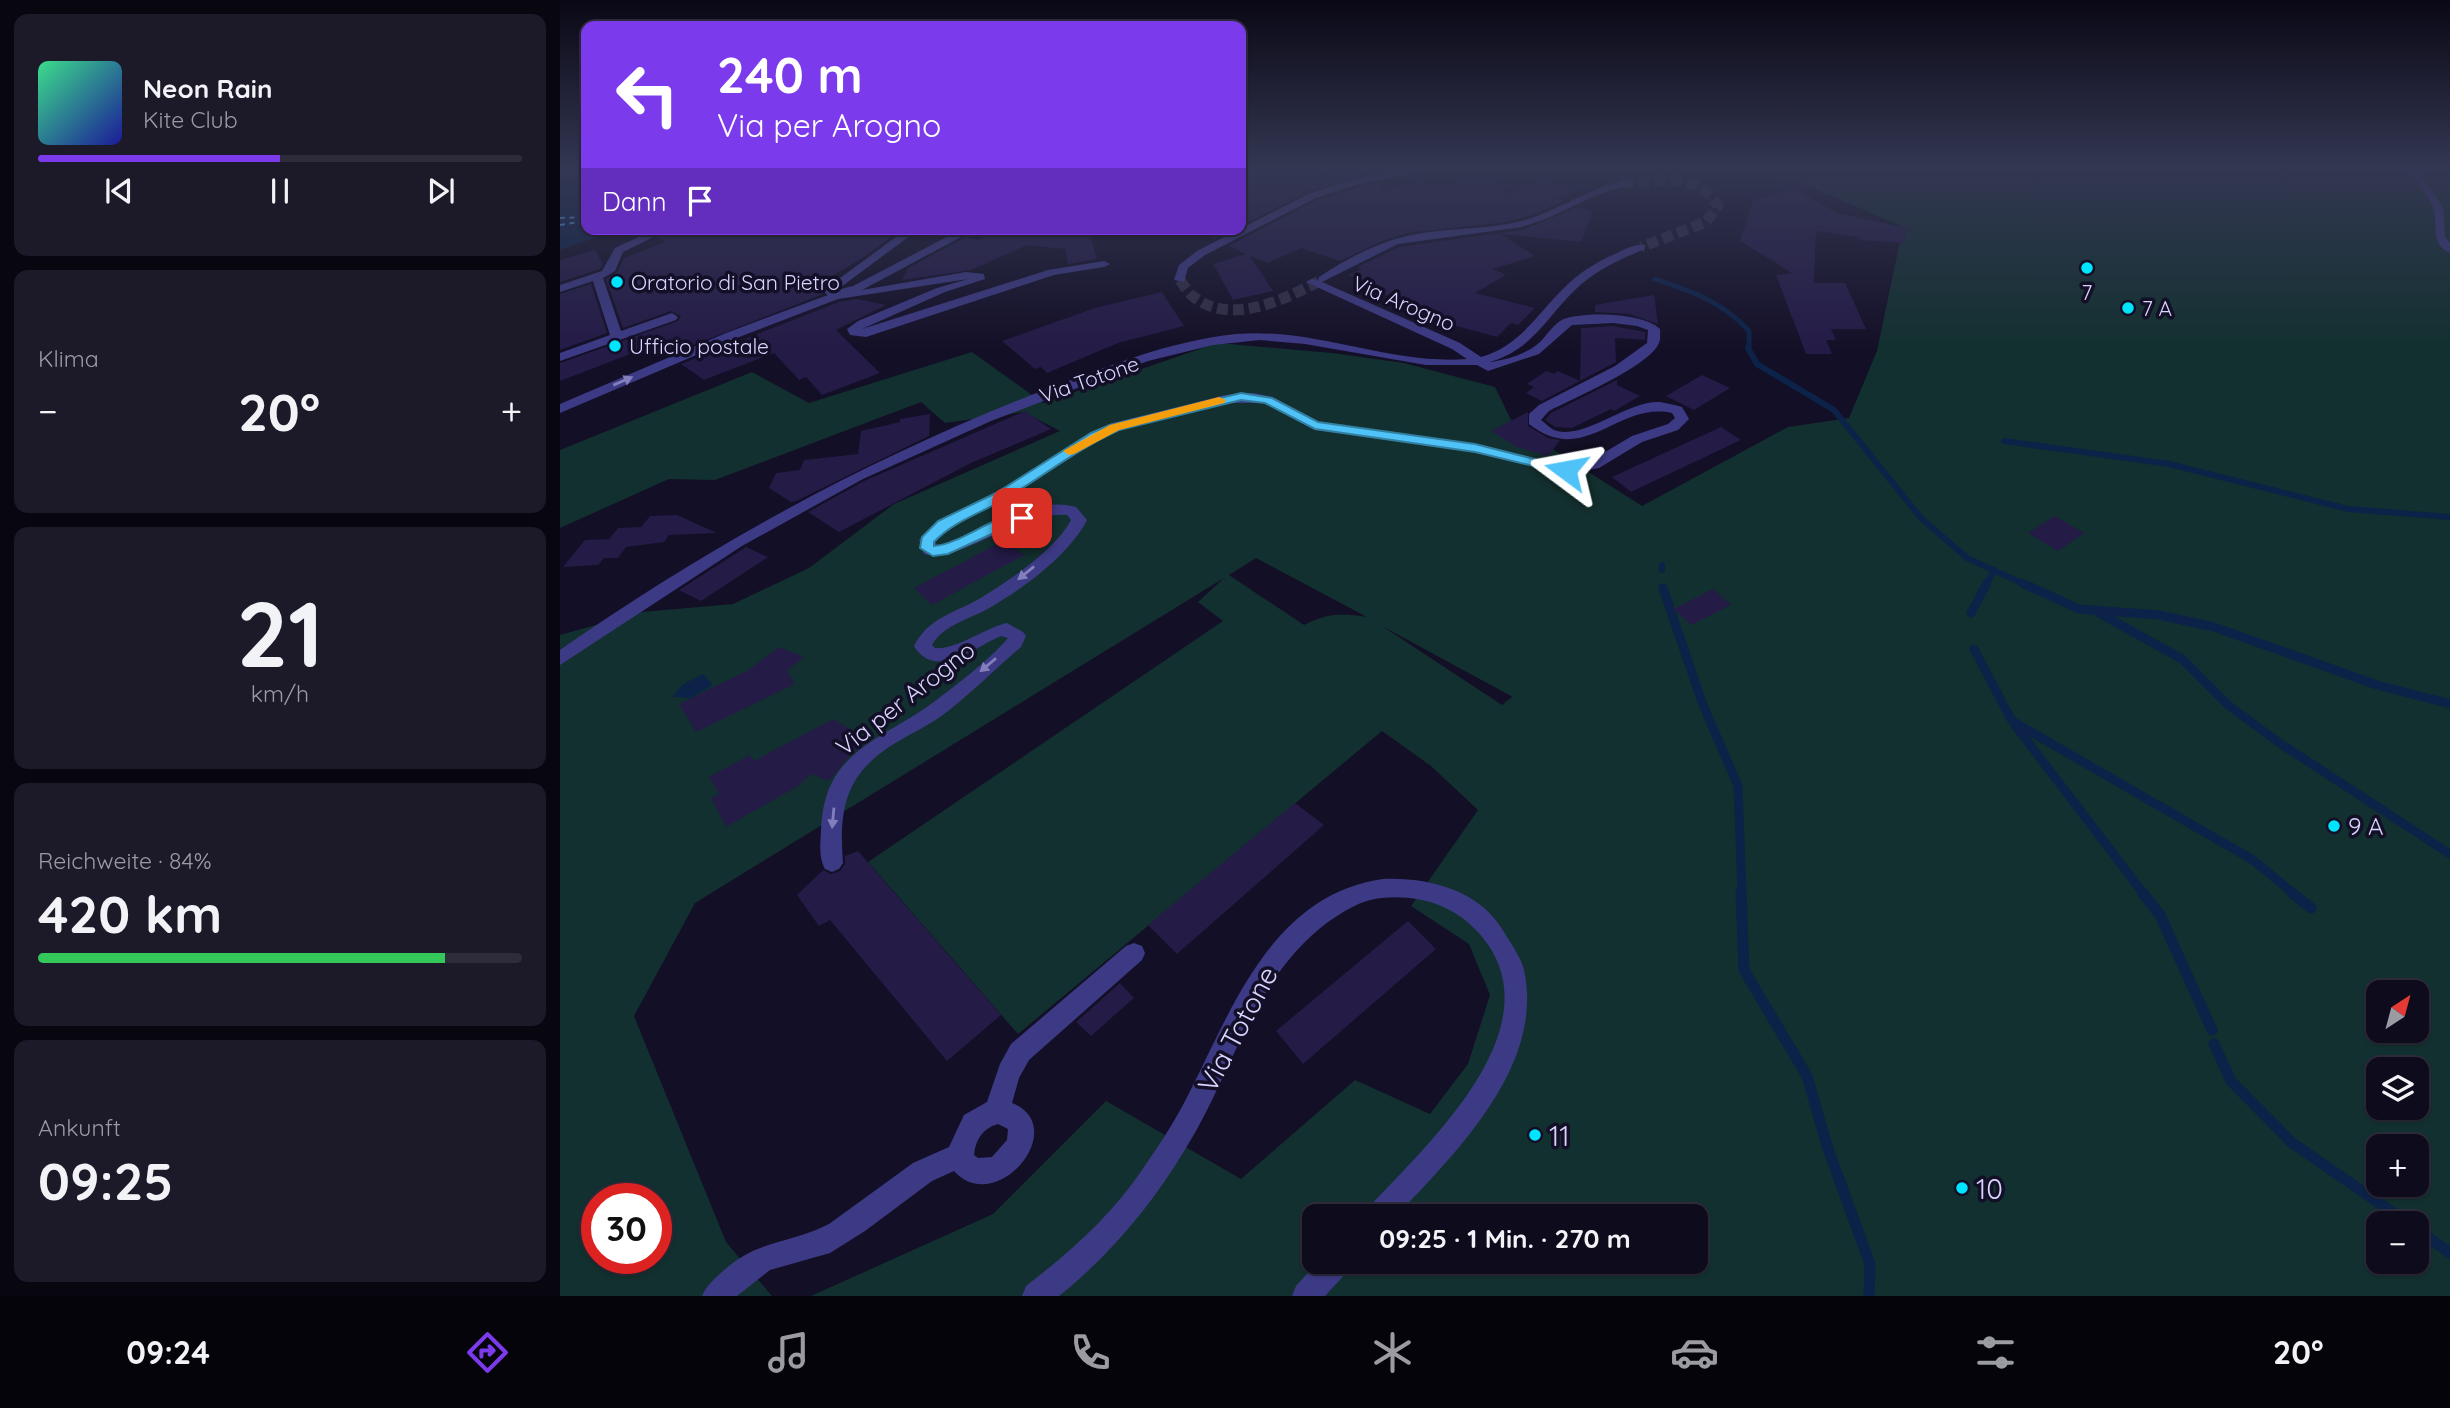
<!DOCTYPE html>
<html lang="de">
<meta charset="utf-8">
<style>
:root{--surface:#0e0b1c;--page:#1c1929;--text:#f1f3f6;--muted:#9b9ba3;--line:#2e2b3b;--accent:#7c3aed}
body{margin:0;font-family:Quicksand,sans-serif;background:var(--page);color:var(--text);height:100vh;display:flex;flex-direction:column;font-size:26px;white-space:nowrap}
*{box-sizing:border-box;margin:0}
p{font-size:23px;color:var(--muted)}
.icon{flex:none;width:38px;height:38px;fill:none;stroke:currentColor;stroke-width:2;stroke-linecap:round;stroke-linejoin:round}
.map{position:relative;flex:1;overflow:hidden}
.sheet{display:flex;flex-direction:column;gap:14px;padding:14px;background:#08060f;width:560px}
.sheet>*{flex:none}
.top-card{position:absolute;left:21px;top:21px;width:665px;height:214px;border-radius:14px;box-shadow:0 2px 5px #0004,0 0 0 2px var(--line);background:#7c3aed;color:#fff;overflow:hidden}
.needle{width:46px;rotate:36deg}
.controls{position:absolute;left:1806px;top:980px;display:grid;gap:14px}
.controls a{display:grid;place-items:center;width:63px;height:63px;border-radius:14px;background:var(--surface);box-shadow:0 2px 5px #0004,0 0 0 2px var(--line);font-size:35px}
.speed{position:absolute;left:21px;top:1183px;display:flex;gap:14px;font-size:35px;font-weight:700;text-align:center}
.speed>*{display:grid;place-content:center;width:91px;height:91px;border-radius:50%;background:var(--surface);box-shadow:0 2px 5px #0004,0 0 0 2px var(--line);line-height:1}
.speed .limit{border:10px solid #d22;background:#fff;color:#111}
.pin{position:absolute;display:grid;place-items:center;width:60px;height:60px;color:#fff;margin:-30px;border-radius:14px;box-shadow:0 4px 10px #0006}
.me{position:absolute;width:77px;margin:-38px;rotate:283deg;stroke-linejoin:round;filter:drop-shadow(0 0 5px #0008)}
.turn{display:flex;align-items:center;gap:24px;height:147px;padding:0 21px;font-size:32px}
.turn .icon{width:91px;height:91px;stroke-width:2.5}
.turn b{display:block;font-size:49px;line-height:60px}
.then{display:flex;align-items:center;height:66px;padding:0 21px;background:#0003;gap:14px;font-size:26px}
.big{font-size:52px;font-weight:700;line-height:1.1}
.sheet .tile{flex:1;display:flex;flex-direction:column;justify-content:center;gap:10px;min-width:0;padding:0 24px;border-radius:14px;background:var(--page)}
.sheet .dial{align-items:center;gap:0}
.dial b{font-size:91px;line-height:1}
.song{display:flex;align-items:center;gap:21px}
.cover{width:84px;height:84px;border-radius:10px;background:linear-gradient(135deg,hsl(150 70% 55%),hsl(240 70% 35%))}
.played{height:7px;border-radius:4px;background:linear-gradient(90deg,var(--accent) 50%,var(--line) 50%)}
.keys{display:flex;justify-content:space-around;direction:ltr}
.heat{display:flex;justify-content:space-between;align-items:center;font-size:38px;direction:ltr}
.charge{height:10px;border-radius:5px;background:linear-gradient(90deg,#34c759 84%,var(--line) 0)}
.trip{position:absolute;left:742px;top:1204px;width:406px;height:70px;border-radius:14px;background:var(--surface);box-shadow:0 2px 5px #0004,0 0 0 2px var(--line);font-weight:700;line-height:70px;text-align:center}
.tabs{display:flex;height:112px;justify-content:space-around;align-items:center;background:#06040b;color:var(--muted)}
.tabs .icon{width:49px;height:49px}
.tabs .active{color:var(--accent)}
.tabs b{font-size:32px;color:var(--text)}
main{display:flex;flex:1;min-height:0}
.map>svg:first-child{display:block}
.green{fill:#12302f;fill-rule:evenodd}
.water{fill:#0c2248}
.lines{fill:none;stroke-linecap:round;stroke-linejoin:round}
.stream-far3{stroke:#0c2248;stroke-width:5}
.stream-far2{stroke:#0c2248;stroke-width:6}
.stream-far1{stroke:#0c2248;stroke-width:9}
.stream{stroke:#0c2248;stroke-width:11}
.ferry{stroke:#62b6ff;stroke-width:2;stroke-dasharray:5 4.5;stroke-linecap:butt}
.building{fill:#241b47}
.minor-tunnel{stroke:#312d47;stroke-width:11;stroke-dasharray:11 5;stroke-linecap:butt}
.minor{fill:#3d3a85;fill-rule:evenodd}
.oneway{fill:#837fbc}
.route{fill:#4fc3f7;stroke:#337fa1;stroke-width:2}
.slow{fill:#f59e0b}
.poi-dot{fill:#00e5ff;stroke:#130f26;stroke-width:2.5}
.labels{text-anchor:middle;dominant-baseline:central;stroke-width:7;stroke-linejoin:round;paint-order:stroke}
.far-poi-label{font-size:21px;fill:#d9d4ff;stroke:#130f26;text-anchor:start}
.far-street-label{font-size:21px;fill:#d9d4ff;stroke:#130f26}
.street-label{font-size:24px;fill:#d9d4ff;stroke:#130f26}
.poi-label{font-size:24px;fill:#d9d4ff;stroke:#130f26;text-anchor:start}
.near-street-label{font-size:28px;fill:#d9d4ff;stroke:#130f26}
.near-poi-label{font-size:28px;fill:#d9d4ff;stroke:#130f26;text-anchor:start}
</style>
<main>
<section class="sheet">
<div class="tile">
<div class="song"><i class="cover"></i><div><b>Neon Rain</b><p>Kite Club</p></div></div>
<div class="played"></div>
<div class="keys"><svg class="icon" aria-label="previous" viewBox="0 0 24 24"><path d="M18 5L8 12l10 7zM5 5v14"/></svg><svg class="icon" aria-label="pause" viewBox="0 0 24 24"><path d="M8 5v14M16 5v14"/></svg><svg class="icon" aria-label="next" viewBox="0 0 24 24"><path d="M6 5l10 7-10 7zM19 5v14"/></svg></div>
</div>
<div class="tile"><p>Klima</p>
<div class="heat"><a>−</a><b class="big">20°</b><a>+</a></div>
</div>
<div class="tile dial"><b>21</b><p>km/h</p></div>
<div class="tile"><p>Reichweite · 84%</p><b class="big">420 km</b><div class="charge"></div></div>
<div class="tile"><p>Ankunft</p><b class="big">09:25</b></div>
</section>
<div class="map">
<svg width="1890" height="1296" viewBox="0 0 1890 1296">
<rect width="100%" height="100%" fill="#130f26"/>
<!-- green -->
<path class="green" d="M1180 168H1890V1296H251L433 1214 546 1101 681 1179 795 1080 870 1114 908 1064 930 995 909 944 851 906 918 810 871 766 822 731 458 1034 308 862 663 621 638 602 664 578 135 903 74 1016 166 1242 212 1296H0V635L82 612 173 604 249 568 334 504 500 431 463 412 385 423 361 402 155 480 109 479 0 528V450L192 372 249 403 412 352 483 403 657 343 772 353 844 363 935 387 953 424 1082 506 1228 427 1289 418 1317 351 1343 227 1247 185ZM696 558 807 617C781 613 769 613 744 625L669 575ZM822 626 951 696 952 697 942 705ZM1818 992H1857V1031H1818ZM1818 1069H1857V1108H1818ZM1818 1146H1857V1185H1818ZM37 1199H96V1258H37ZM754 1216H1136V1262H754ZM1818 1223H1857V1262H1818Z"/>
<!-- water -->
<path class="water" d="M0 168H26V229H61L0 250Z
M143 674 153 685 130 698 112 697 122 685Z"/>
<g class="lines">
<!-- stream-far3 -->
<path class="stream-far3" d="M1095 279C1131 291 1163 302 1189 331V349"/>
<!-- stream-far2 -->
<path class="stream-far2" d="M1188 348 1197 364 1274 410 1361 518 1407 558 1466 585
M1444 441 1609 464 1788 509 1890 517
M1102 565V570
M1426 585 1434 570"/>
<!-- stream-far1 -->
<path class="stream-far1" d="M1462 583 1519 609 1599 615 1654 627 1817 685 1890 704
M1103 588 1143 705 1178 786 1182 893
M1411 613 1427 583
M1539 613 1622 659 1668 705 1718 742 1890 854
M1414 649 1452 721 1693 860 1733 893
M1455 725 1583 893"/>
<!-- stream -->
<path class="stream" d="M1181 892 1184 970 1247 1076 1268 1149 1310 1264 1309 1296
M1582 892 1600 915 1652 1030
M1731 892 1751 908
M1654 1044 1671 1081 1731 1142 1848 1223
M1857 1230 1890 1253"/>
<!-- ferry -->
<path class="ferry" d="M0 218 26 217
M0 225 26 221"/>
</g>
<!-- building -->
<path class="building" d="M696 168H753L764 183 777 168H826L747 192 681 226V175L696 173Z
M929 177 949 194 982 179 1013 191 997 198 1004 201 971 215 946 222 847 233 820 242 780 261 741 248 708 263 690 256 713 291 673 300 653 264 686 254 669 246 757 200 800 187 822 182 820 191 863 181 871 187Z
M1235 189 1277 213 1347 228 1344 243 1300 240 1299 237 1256 231 1254 283H1285L1306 329H1271L1276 340H1266L1272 354H1246L1216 275 1232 273 1180 241 1193 200Z
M1018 207 1033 212 1021 242 940 234 975 256 933 269 946 275 915 293 975 308 958 325 951 323 937 337 874 320 789 275 801 269 797 267 839 247 962 230Z
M112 229H270L296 238 312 229H342L301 259 252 288 261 290 263 294 108 355 94 345 0 381V363L118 321 121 316 111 311 63 328 46 279 57 272 64 258 106 242 97 238Z
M438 229 529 230 537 259 508 264 505 249 467 245 411 270 342 280 348 268 406 237 419 240Z
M631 229H674L654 239Z
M35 250 43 264 40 269 0 282V260Z
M31 284 47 333 0 350V294Z
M602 292 624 326 558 343 487 373 481 367 475 369 442 341 535 308Z
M1094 295 1098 324 1069 314 1035 312V305Z
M297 299 326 305 276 330 320 373 262 395 246 377 239 380 214 353 144 380 121 364 279 302Z
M1053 326 1085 332V340L1055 338 1056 362 1020 381 1021 328Z
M986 371 994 374 998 371 1020 381 982 401 966 393 974 387 967 384Z
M1142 375 1170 388 1134 410 1106 396Z
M1057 380V385L1080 396 1054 411 1051 409 1012 428 995 427 985 420 991 413Z
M465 411 491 429 409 464 279 532 248 512 304 481Z
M968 412V426L988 438 1000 440 988 456 957 447 931 431Z
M370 414 369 436 236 501 231 502 209 488 216 473 240 470 244 460 298 454 301 431 340 422V419Z
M1161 427 1181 440 1071 492 1052 477Z
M117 515 157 533 109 535 104 542 66 547 58 558H44L38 565 3 567 25 540 49 539 58 528 81 527 90 516Z
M1495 516 1524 533 1498 551 1468 533Z
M445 540 464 555 372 605 354 588Z
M186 547 208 557 141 601 119 590Z
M1153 589 1171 605 1131 625 1114 609Z
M219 647 244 657 227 671 235 684 136 732 119 704 187 671Z
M273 719 309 740 290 755 269 781 251 774 238 786 166 827 151 798 159 794 149 777 190 755 194 761Z
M735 803 764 825 617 954 588 925Z
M298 851 441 1015 387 1061 270 920 259 926 237 895 263 870 271 874 280 871 285 864V856Z
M848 921 876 949 743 1064 716 1031Z
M560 983 574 998 531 1036 516 1022Z"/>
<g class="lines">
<!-- minor-tunnel -->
<path class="minor-tunnel" d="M1063 184C1096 180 1139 172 1158 206L1146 222 1081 247
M620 280C624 286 628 293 634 297 671 327 728 298 763 279"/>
<!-- minor -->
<path class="minor" d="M854 168H878L799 184 756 198 645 255 628 268 624 282 614 280 619 265 637 251 748 194 797 178Z
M1847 168H1856L1883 207 1885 237 1890 243V253C1868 243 1880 222 1872 205 1866 192 1855 180 1847 168Z
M1063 181 1068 184 1066 186 1039 194 988 218 962 227 838 244 762 282 900 343 921 357C961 345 976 315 1004 288 1019 272 1039 261 1059 252 1067 248 1076 244 1085 245V249C1060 259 1034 271 1015 290 985 319 973 349 930 362 946 360 967 354 980 342 988 334 994 323 1004 319 1025 311 1085 313 1100 329 1100 335 1101 340 1098 345 1085 368 1014 398 989 411L981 420C985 423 990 428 994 430 1024 441 1067 400 1100 402 1107 403 1115 405 1122 407L1129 419 1118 430 1082 442 1039 468 1006 474 915 452 755 430 704 403H665L559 430 540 439 446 499 388 528 375 541 377 545H384C424 529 471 495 516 507L527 520C508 556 465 587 431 607 411 619 384 624 372 645L375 648C397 650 424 628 447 623L463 632 466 636 461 647C434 670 409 696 380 717 364 728 346 736 329 747 284 777 279 812 283 863L279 869 272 872 265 869C259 858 260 845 261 832 263 758 308 745 361 711 383 696 432 658 448 638L441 636C415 647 375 681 354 646 368 618 394 613 419 599 448 582 496 549 511 520L507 515C457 512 401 563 364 554L359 540 378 522 436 493 530 433 549 424 665 395 694 393 713 397 759 422 915 444 1006 466 1030 461 1072 436 1108 424 1115 418 1112 413C1057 401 1025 468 969 424V414L979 405 1055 366 1087 343 1088 330 1077 326 1053 323 1012 325 979 354 928 371 917 365H866L745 344 700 340 653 345 588 361 431 421 303 479 182 546 0 665V650C150 545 308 459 479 392 543 368 608 341 676 334 755 327 829 365 907 359L892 349 746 282 752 279 758 281 759 277C791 256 824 239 862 233 894 228 927 229 958 222 995 213 1026 189 1063 181Z
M96 229H110L63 252 55 271 43 278 61 331 112 313 118 317 116 320 0 361V353L50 335 33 281 0 292V285L42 271 55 248Z
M347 229H359L277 290 293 286 402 229H416L302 290 406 272 424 274 425 279 385 292 302 329 488 270 544 261 550 264 544 267 494 275 306 337 290 335 287 329 298 321 377 288 408 279 278 299 174 339 0 413V404L166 333 268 295 263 291 265 289Z
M823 879C868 877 920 890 944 932 951 944 961 957 964 970 985 1065 896 1153 836 1216H805L809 1207C869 1143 1002 1022 917 931 892 904 857 894 821 898 801 900 784 911 768 922 692 979 674 1071 626 1148 591 1206 551 1254 499 1296H462L466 1286C510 1252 551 1216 582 1170 597 1148 612 1126 624 1103 670 1015 709 895 823 879Z
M574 943 582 946 585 953 582 960 469 1060 459 1078 452 1103C512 1127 436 1218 394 1171L372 1181 305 1231 270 1253 210 1270 177 1296H142C147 1285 154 1279 163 1271 199 1239 230 1244 269 1224L353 1163 389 1147 404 1115 427 1102 440 1064 451 1044 566 946ZM438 1124 448 1129 447 1140 432 1157 418 1158 414 1155C415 1140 423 1128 438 1124Z
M758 1262H791L787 1272 765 1296H732L736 1286Z"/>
</g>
<!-- one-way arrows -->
<defs><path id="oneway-solid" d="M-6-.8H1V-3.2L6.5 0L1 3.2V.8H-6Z" transform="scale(1.75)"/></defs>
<g class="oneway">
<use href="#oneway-solid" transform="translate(63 381) rotate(-23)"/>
<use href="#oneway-solid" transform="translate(466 573) rotate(141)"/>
<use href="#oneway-solid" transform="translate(428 665) rotate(140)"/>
<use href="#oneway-solid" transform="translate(273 818) rotate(95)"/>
</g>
<!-- sky -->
<linearGradient id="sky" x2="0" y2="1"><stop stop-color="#0a0815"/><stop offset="0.48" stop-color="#333752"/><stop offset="1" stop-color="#333752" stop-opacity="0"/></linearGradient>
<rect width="1890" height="350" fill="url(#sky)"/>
<!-- route -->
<path class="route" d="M681 393 712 398 758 422 915 444 1010 468 1012 470 1006 474 915 452 755 429 705 403 681 400 559 430C519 448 485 475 448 497 422 513 395 520 374 542V546C403 544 438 510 467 515V521L438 531 388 554 373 556 360 548 362 537 378 521 436 493 531 433 550 425Z"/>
<!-- slow -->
<path class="slow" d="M659 397 666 400 664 403 559 430 514 454 509 455 503 451 550 425Z"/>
<!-- markers -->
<g class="poi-dot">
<circle cx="1527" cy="268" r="7"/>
<circle cx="57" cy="282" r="7"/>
<circle cx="1568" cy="308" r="7"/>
<circle cx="55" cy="346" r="7"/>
<circle cx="1774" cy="826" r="7"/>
<circle cx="975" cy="1135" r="7"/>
<circle cx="1402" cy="1188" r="7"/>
</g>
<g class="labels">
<!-- far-poi labels -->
<g class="far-poi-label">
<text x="71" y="282">Oratorio di San Pietro</text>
<text x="1527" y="292" text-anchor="middle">7</text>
<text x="1582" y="308">7 A</text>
<text x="69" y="346">Ufficio postale</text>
</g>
<!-- far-street labels -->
<g class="far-street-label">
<text transform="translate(844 303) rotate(23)">Via Arogno</text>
<text transform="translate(529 379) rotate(-19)">Via Totone</text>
</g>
<!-- street labels -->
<g class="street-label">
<text transform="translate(345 698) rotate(-38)">Via per Arogno</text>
</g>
<!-- poi labels -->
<g class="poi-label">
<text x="1788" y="826">9 A</text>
</g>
<!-- near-street labels -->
<g class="near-street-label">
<text transform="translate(677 1029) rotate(-62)">Via Totone</text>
</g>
<!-- near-poi labels -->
<g class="near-poi-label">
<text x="989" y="1135">11</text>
<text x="1416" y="1188">10</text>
</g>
</g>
</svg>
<div class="controls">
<a><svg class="needle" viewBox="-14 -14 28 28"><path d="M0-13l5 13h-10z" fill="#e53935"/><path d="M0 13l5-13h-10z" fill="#9b9ba3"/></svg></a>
<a><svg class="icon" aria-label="layers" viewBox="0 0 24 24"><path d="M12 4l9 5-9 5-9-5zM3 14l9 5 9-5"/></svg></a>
<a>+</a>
<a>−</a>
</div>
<div class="speed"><div class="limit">30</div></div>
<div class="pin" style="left:462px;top:518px;background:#d93025"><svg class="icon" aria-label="arrive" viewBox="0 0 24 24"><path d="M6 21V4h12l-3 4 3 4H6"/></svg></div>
<svg class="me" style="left:1006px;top:470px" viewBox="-20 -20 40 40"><path d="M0-17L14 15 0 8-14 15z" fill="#4fc3f7" stroke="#fff" stroke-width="4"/></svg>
<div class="trip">09:25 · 1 Min. · 270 m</div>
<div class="top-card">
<div class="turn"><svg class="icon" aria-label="left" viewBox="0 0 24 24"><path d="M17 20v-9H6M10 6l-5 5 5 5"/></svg><div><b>240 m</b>Via per Arogno</div></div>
<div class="then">Dann<svg class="icon" aria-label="arrive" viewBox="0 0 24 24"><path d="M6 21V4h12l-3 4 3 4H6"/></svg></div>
</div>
</div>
</main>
<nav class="tabs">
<b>09:24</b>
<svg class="icon active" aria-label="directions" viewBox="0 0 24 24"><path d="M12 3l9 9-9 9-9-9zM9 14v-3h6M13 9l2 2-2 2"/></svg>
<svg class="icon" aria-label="music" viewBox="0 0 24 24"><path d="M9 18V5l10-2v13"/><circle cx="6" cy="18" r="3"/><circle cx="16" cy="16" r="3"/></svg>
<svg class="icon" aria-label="phone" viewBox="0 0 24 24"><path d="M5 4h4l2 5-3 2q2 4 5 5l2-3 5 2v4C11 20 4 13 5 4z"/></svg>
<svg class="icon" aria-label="climate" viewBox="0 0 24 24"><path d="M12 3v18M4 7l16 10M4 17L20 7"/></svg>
<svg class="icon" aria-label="car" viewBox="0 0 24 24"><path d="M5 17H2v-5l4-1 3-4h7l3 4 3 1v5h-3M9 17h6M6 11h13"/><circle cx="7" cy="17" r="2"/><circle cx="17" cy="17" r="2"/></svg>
<svg class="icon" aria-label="filters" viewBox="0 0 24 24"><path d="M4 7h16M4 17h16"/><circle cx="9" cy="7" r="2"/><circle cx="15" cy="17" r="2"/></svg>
<b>20°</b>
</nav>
